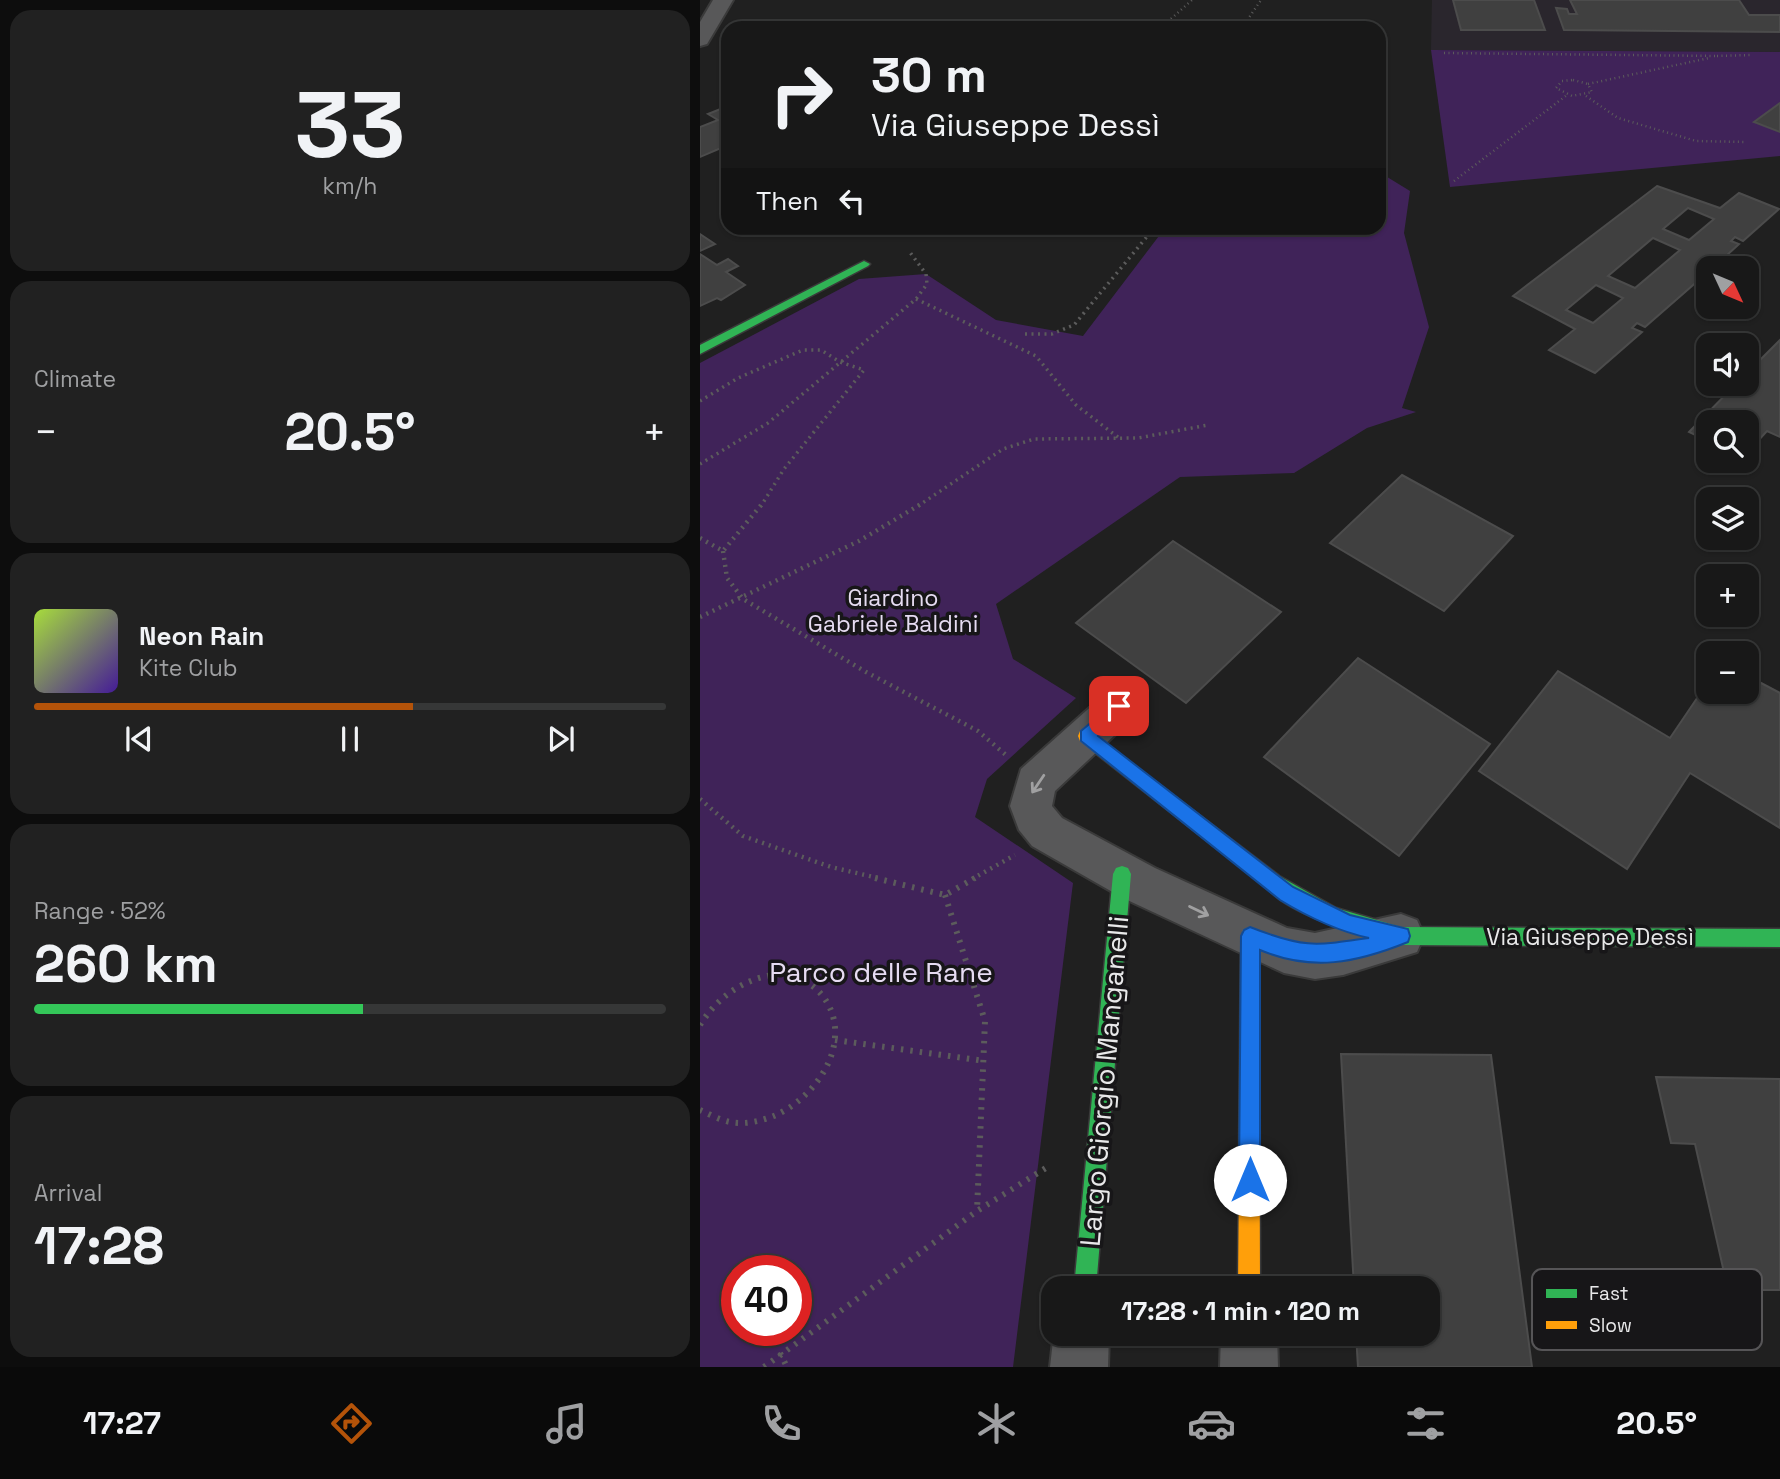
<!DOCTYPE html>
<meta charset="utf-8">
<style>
:root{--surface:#181818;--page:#212121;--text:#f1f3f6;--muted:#9fa0a2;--line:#363737;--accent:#b45309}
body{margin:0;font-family:"Space Grotesk",sans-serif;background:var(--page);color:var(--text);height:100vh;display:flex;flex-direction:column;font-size:26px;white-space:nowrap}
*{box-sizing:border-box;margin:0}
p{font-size:23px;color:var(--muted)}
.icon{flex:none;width:38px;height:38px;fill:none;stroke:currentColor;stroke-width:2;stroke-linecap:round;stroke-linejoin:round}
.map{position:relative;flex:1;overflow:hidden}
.drawer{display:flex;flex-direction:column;gap:10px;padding:10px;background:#0d0d0d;width:700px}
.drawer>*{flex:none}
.banner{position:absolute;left:21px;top:21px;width:665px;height:214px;border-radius:21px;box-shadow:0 2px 5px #0004,0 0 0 2px var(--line);background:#181818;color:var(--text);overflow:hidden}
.needle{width:46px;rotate:134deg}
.buttons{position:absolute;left:996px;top:256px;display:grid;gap:14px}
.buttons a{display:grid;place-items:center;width:63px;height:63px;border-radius:14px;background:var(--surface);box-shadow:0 2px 5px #0004,0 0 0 2px var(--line);font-size:35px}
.speed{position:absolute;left:21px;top:1255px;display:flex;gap:14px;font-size:35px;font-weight:700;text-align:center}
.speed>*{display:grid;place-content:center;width:91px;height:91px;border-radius:50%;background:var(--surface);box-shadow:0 2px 5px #0004,0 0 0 2px var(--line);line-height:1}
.speed .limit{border:10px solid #d22;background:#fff;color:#111}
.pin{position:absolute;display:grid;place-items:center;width:60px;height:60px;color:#fff;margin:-30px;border-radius:14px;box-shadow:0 4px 10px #0006}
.me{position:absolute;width:77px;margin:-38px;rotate:0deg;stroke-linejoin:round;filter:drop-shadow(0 0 5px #0008)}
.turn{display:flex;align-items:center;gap:24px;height:147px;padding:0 35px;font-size:32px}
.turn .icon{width:91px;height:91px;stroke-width:2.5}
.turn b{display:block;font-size:49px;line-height:60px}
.then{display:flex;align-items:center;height:66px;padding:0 35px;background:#0003;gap:14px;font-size:26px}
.big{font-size:52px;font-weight:600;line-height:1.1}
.drawer .tile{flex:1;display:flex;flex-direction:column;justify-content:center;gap:10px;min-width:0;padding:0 24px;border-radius:21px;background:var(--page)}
.drawer .dial{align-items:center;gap:0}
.dial b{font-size:91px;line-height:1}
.song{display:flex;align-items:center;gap:21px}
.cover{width:84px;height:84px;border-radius:10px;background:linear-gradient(135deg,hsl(80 70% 55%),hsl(260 70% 35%))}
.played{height:7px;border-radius:4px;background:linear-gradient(90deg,var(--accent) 60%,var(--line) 60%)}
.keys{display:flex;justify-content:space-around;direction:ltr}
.heat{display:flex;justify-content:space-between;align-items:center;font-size:38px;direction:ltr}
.charge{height:10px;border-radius:5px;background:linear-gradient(90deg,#34c759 52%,var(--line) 0)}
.trip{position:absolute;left:341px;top:1276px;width:399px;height:70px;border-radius:21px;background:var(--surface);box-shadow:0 2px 5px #0004,0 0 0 2px var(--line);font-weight:600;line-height:70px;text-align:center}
.dock{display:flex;height:112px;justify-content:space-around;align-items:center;background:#0a0a0a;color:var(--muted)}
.dock .icon{width:49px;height:49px}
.dock .selected{color:var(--accent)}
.dock b{font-size:32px;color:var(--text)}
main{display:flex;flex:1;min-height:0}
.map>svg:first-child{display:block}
.built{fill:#2a262d}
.green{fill:#402359;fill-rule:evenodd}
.building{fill:#404040;stroke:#4c4c4c;stroke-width:2;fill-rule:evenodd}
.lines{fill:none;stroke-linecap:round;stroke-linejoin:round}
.street-casing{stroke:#3a3a3a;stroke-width:4}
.fast-casing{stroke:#3a3a3a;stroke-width:3}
.slow-casing{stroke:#3a3a3a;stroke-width:3}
.path-far3{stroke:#5c5c5c;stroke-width:2.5;stroke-dasharray:1 3.5;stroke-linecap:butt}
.path-far2{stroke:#5c5c5c;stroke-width:3.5;stroke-dasharray:2 4.5;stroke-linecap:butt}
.path-far1{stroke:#5c5c5c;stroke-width:4.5;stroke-dasharray:2 5;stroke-linecap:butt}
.path{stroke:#5c5c5c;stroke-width:6;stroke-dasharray:2.5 7;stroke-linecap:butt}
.street{fill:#585859;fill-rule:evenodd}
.fast{fill:#30b455;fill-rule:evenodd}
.slow{fill:#ff9f0a;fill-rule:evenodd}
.oneway{stroke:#a0a0a1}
.route{fill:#1a73e8;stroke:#114b97;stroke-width:2}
.labels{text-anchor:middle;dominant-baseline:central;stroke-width:7;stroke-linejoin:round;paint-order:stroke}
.park-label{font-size:23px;fill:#e6dcf2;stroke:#171618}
.street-label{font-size:23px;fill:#e8e8e9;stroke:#171618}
.near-park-label{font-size:28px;fill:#e6dcf2;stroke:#171618}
.near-street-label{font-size:28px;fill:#e8e8e9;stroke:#171618}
.key{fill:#171618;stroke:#565557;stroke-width:2}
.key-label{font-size:19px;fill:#e8e8e9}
</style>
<main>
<section class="drawer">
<div class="tile dial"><b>33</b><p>km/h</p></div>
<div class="tile"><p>Climate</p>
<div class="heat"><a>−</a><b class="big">20.5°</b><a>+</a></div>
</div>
<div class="tile">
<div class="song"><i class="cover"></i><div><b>Neon Rain</b><p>Kite Club</p></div></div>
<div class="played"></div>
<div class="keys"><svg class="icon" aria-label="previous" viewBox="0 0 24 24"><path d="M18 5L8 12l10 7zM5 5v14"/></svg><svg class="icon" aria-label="pause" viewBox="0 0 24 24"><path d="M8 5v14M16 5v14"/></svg><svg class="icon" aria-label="next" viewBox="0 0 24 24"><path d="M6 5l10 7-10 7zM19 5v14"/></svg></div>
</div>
<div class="tile"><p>Range · 52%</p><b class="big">260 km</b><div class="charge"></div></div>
<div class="tile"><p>Arrival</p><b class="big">17:28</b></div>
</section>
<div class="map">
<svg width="1080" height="1367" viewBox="0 0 1080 1367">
<rect width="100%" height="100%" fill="#202020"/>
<!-- built -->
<path class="built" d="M732 0H1080V52L731 50Z"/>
<!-- green -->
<path class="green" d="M731 50 1080 52V103L1055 122 1080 132V156L750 187Z
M679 172 710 191 704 233 729 327 702 408 716 412 667 428 594 473 480 477 296 604 313 659 376 698 287 779 275 817 373 883 313 1367H0V363L159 279 226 274 296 320 383 336 465 228H679ZM37 1270H96V1330H37Z"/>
<!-- building -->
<path class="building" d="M753 0H834L845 30H761Z
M870 0H1039L1049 15H1080V32L864 30 856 8 867 9 869 14H877Z
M1080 103V132L1054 122Z
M28 106V145L0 157V127L18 120 8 114Z
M957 186 1020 208 1039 193 1079 209 1043 241 1035 237 1031 241 1039 244 1013 268H1008V272L945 327 937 323 932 328 942 332 895 373 849 350 875 329 813 296ZM988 208 1014 219 989 240 963 229ZM953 238 980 250 935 288 908 276ZM896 285 923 298 893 323 866 310Z
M0 234 15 244 0 251Z
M0 254 17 265 28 259 38 266 26 272 45 285 21 300 17 298 0 306Z
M1080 340V437L1067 431 1046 454V422H1008V441L989 432 1037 383H1046V374Z
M702 475 813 536 744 611 630 543Z
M473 541 581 612 486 703 376 623Z
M658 658 790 744 699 856 564 757Z
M858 671 970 738 1008 682V691H1046V675L1080 693V828L990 773 927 869 779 771Z
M641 1054 791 1055 832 1367H658L656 1334H728V1288H654Z
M956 1077 1080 1079V1290H1028L995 1144 971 1143Z"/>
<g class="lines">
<defs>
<path id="street" d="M13 0H33L7 44 0 46V22Z
M419 690 433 694 439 706 433 718 355 791 352 806 362 818 455 868 587 928 615 933 701 914 717 920 724 936 717 952 643 975 615 979 584 973 423 898 332 846 319 830 310 806 321 769 405 694Z
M354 1332 409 1334 408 1367H350Z
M521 1334H577L578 1367H520Z"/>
<path id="fast" d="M164 261 170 264 168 266 0 354V345Z
M422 866 428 868 431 874 396 1288H374L413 874 416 868Z
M572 872 636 908 701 927 1080 929V947L701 945C669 938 576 912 563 881L566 875Z"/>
<path id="slow" d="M386 729 578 875 581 881 578 887 572 890 566 887 380 741 378 736 380 731Z
M550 927 557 930 559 936 560 1288H538L541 936 543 930Z"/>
</defs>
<!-- street casing -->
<use href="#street" class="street-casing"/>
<!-- fast casing -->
<use href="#fast" class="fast-casing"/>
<!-- slow casing -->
<use href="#slow" class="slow-casing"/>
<!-- path-far3 -->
<path class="path-far3" d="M461 28 492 0
M542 28 561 0
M744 53 1018 56
M1017 56 1052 55
M873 80 888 84 892 92 872 96 856 88 862 81Z
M888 84 1009 58
M886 96 918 118 996 141 1045 142
M754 181 867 95"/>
<!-- path-far2 -->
<path class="path-far2" d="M216 299 336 356 376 405 419 438
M325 334H352L374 325 454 228
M0 401 38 378 103 350H121L140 362 164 370 84 469 61 506
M0 464 68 423 216 299 227 284 226 274 209 251
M218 506 303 449 334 439 438 438 508 425"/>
<!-- path-far1 -->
<path class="path-far1" d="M0 538 23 551 62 504
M23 551 27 578 43 599 166 672 278 731 306 755
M0 617 159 541 221 504
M0 799 43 836 131 867 182 879
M272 879 315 855"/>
<!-- path -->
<path class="path" d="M175 878 245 895 275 878
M245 895 285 1021 277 1211
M0 1025C15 1001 38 982 67 976 105 968 138 999 135 1037 133 1070 105 1102 76 1115 62 1121 45 1125 30 1122 20 1120 9 1114 0 1110
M135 1040 285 1061
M80 1353 87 1367
M64 1367 277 1211 349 1166"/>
<!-- street -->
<use href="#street" class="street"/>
<!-- fast -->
<use href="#fast" class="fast"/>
<!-- slow -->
<use href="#slow" class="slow"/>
</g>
<!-- one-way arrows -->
<defs><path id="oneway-shaft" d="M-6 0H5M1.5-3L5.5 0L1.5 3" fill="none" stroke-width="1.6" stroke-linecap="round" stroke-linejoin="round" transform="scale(1.75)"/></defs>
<g class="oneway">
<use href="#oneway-shaft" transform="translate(338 784) rotate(124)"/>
<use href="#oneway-shaft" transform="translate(499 911) rotate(26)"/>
</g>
<!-- route -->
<path class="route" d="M419 699 427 706 425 711 398 736 593 887 650 915 708 929 710 936 708 942C656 963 612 972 560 950V1180L557 1188 550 1191 542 1188 539 1180 541 936 544 930 550 927C603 948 614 946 669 938 637 931 608 917 580 900L381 741V731Z"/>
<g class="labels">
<!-- park labels -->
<g class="park-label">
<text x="193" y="598">Giardino<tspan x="193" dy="26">Gabriele Baldini</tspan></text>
</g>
<!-- street labels -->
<g class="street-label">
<text x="890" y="937">Via Giuseppe Dessì</text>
</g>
<!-- near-park labels -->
<g class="near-park-label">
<text x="181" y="972">Parco delle Rane</text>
</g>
<!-- near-street labels -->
<g class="near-street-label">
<text transform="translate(404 1081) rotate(-85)">Largo Giorgio Manganelli</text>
</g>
</g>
<!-- legend -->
<rect x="832" y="1269" width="230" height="81" rx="10" class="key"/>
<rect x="846" y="1289" width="31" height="9" fill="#30b455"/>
<rect x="846" y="1321" width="31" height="8" fill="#ff9f0a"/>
<g class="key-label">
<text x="889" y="1300">Fast</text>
<text x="889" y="1332">Slow</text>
</g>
</svg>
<div class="buttons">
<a><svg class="needle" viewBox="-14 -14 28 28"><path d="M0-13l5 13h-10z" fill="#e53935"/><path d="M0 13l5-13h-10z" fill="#9fa0a2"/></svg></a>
<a><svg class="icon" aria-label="sound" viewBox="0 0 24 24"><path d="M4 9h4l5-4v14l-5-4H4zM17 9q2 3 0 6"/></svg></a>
<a><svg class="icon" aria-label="search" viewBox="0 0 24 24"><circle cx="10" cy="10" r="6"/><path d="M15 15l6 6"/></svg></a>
<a><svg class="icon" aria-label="layers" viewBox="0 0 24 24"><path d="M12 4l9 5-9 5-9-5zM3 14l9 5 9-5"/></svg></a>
<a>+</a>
<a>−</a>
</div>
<div class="speed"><div class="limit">40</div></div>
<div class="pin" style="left:419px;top:706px;background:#d93025"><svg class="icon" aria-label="arrive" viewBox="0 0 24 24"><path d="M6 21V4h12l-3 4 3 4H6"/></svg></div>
<svg class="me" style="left:550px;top:1180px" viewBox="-20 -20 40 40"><circle r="19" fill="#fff"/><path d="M0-13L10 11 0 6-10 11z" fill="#1a73e8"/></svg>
<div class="trip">17:28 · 1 min · 120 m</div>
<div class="banner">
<div class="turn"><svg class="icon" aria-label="right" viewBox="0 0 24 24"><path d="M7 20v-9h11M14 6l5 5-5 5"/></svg><div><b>30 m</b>Via Giuseppe Dessì</div></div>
<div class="then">Then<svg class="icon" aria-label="left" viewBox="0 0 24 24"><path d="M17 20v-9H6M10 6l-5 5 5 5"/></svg></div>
</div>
</div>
</main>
<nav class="dock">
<b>17:27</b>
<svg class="icon selected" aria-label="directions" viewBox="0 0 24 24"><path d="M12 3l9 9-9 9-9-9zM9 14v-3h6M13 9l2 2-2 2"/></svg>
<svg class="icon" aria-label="music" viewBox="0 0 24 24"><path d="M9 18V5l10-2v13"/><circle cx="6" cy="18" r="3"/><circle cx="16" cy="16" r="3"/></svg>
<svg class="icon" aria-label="phone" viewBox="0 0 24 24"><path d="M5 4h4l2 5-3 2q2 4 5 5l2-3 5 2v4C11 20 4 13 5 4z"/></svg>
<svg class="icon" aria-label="climate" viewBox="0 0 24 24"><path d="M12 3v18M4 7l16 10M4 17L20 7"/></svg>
<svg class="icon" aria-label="car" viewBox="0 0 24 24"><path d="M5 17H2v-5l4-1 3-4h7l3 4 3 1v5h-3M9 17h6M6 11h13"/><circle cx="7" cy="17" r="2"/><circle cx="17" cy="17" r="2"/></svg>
<svg class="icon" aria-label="filters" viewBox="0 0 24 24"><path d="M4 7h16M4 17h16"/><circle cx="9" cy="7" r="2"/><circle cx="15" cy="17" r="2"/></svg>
<b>20.5°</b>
</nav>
